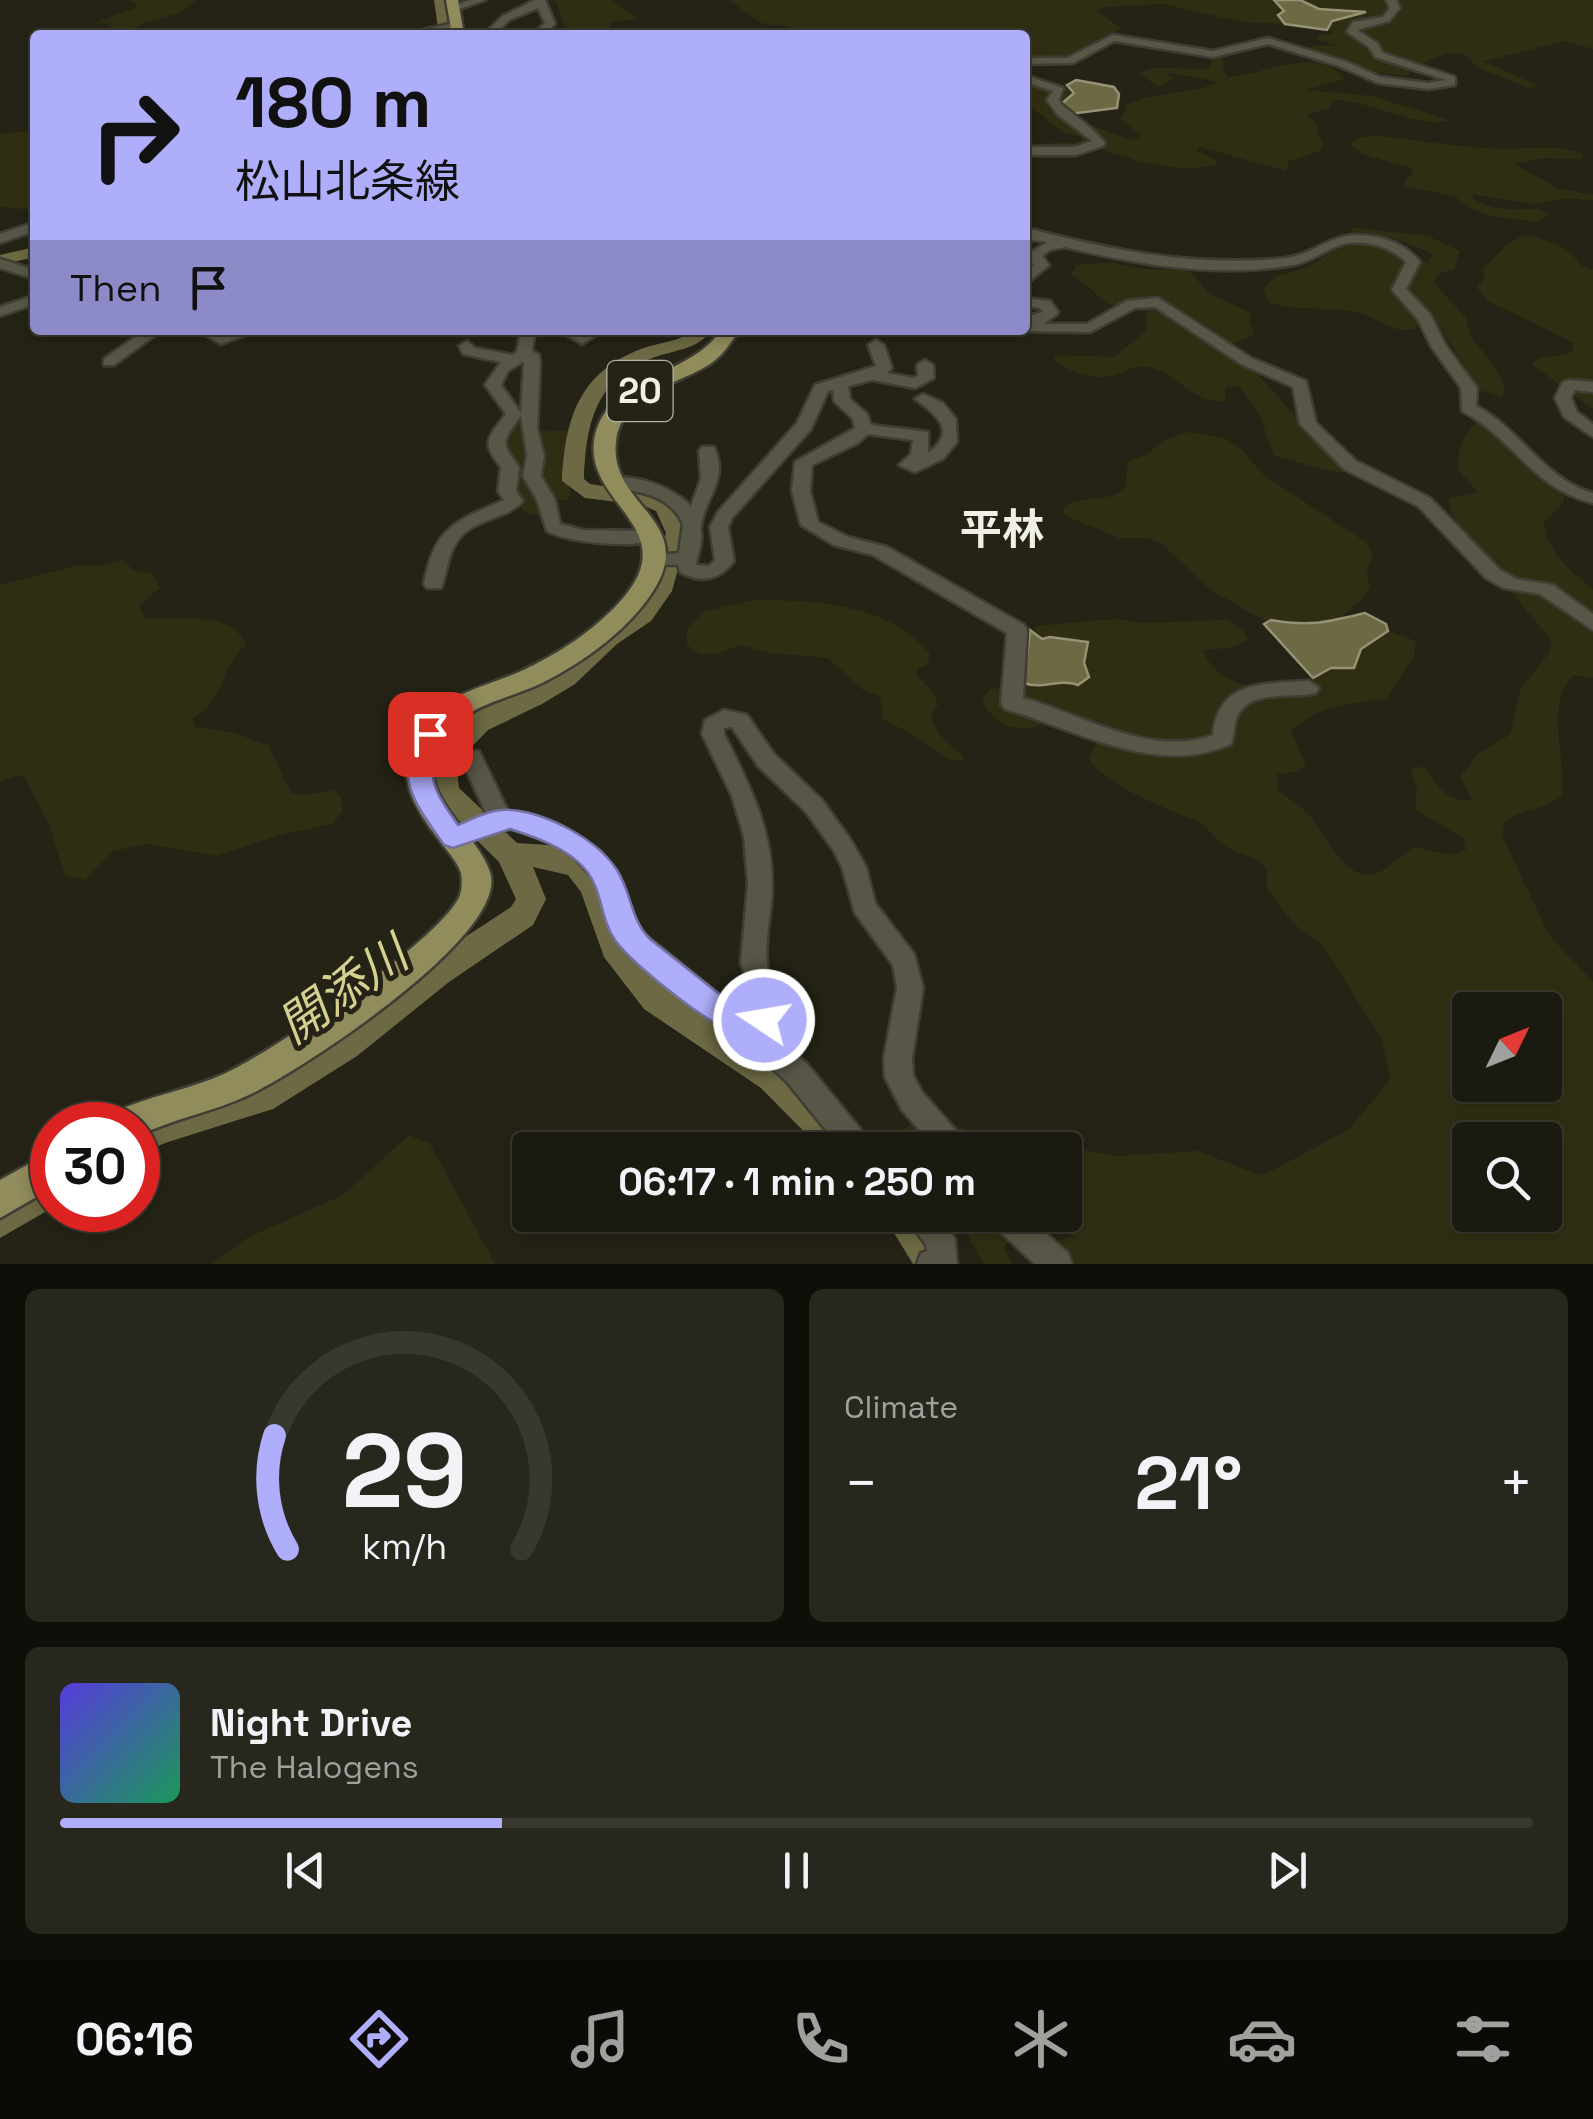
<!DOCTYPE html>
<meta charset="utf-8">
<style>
:root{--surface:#1b1a10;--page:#28271e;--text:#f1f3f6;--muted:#a0a19f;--line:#393830;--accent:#afaefa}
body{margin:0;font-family:"Space Grotesk","Noto Sans JP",sans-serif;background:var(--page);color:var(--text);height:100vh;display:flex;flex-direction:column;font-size:38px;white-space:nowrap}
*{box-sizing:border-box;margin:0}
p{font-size:32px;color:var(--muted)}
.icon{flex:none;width:55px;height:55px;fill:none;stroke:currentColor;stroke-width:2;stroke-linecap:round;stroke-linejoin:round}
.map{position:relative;height:1264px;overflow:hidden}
.details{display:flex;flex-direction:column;gap:25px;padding:25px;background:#0f0e09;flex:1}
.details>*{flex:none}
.hud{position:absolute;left:30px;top:30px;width:1000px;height:305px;border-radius:10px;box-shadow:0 5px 15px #0003,0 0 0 2px var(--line);background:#afaefa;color:#111;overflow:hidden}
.needle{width:65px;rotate:47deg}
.tools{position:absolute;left:1452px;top:992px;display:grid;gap:20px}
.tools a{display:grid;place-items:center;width:110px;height:110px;border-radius:10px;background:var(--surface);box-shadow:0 5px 15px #0003,0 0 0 2px var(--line);font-size:50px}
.speed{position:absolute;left:30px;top:1102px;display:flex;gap:20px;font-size:50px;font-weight:700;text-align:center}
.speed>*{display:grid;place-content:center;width:130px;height:130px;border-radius:50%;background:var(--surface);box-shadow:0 5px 15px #0003,0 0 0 2px var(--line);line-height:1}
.speed .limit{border:15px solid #d22;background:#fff;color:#111}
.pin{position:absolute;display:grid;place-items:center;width:85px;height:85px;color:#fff;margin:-42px;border-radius:20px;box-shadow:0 5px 15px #0006}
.me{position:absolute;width:110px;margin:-55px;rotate:282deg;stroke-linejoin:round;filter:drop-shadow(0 0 8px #0008)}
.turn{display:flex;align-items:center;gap:35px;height:210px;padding:0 40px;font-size:45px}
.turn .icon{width:130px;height:130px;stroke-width:2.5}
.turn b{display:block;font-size:70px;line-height:85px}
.then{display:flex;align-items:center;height:95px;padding:0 40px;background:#0003;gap:20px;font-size:38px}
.big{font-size:75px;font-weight:700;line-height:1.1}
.details .tile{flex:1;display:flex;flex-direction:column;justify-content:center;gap:15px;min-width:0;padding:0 35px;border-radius:15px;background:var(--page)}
.details .dial{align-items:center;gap:0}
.dial svg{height:260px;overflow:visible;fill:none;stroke:var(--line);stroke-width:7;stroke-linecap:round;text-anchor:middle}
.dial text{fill:var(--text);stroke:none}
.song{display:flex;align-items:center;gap:30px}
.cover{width:120px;height:120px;border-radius:15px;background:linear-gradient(135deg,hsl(250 70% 55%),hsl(150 70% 35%))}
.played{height:10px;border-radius:5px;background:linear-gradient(90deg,var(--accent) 30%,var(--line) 30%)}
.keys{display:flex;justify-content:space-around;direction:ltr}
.heat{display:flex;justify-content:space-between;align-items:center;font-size:55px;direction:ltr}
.details .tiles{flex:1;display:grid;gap:25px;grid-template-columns:1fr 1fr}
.tile:last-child{grid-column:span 2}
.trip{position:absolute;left:512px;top:1132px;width:570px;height:100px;border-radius:10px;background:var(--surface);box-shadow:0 5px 15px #0003,0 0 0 2px var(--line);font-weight:700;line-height:100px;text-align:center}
.tab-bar{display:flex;height:160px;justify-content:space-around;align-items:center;background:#0b0a06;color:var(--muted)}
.tab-bar .icon{width:70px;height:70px}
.tab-bar .current{color:var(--accent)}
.tab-bar b{font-size:45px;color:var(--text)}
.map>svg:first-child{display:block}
.green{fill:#302e12;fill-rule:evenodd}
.water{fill:#6d6944;stroke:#959275;stroke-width:2.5}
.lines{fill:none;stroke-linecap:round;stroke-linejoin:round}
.river{fill:#6d6944;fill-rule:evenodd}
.minor-casing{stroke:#403e34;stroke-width:5}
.major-casing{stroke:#403e34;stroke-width:5}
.minor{fill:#585747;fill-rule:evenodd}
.major{fill:#908c5c;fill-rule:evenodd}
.route{fill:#afaefa;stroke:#7271a2;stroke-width:2.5}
.labels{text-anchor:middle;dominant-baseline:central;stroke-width:10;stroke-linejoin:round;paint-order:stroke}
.shield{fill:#242315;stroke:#b4b2a8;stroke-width:2.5}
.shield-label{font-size:35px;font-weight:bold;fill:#f1f0e7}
.quarter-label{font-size:42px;font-weight:bold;fill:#f1f0e7;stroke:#242315}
.near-water-label{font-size:48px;font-style:italic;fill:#d6d090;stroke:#242315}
</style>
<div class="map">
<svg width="1593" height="1264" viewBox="0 0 1593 1264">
<rect width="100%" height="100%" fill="#242315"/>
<!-- green -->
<path class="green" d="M128 0H196L177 14 143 23 123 35H95L113 23 91 24 136 8 137 4Z
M555 0H612L637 19 612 22 608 35 567 32Z
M728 0H1274L1284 11 1278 16 1285 24 1243 22 1162 4 1104 7 1098 11 1121 29 1089 44 1086 48 1092 54C1082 62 1048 62 1033 66L1028 74 1072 88 1075 93 1067 100 1048 101V109L1131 140 1141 136 1120 118 1126 111 1124 106C1158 89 1191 96 1218 82L1165 72 1174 78 1158 87 1139 73 1153 68 1209 69 1213 57 1224 58 1222 68 1228 77C1261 77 1319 42 1344 79L1305 90 1372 96 1449 120C1422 131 1368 99 1335 100L1328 109 1306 114 1318 126 1317 133 1323 143 1320 151 1289 161 1286 171 1200 147 1196 150 1218 161 1216 164C1178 175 1141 161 1104 151L1108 143 1101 141 1080 148 1037 144 1080 142 1082 137 1064 133 1025 102V35H808L786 26 763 24Z
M1300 0H1593V49L1565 41 1483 61 1537 85 1529 88 1478 68 1463 53H1447L1411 68 1408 76 1369 72 1335 58 1283 54 1318 45 1340 46 1318 40V35L1334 33 1327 28 1329 23 1345 17 1350 9H1319Z
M35 130V210L0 207V134Z
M1381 136C1420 141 1460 147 1499 149 1527 150 1558 142 1584 155L1581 159 1544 158 1514 164 1557 188 1593 195V200L1566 198 1534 204 1473 194 1472 198C1500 214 1512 208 1540 209L1548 216 1534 222 1492 216 1471 209 1454 196 1405 186V179L1413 175 1411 168 1362 154 1349 143 1362 137Z
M1356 228 1428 236 1460 251 1454 269 1438 274 1434 283 1466 318 1471 337 1496 368 1505 389 1502 397 1479 390 1434 318H1421L1416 329C1393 335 1378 317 1356 312 1327 306 1300 312 1270 303L1263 290 1276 276 1308 267 1338 248 1363 244 1397 249 1400 258 1427 263 1434 254 1393 238 1347 230Z
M1533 235 1568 250 1581 265 1593 269V409L1531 364C1544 354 1559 358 1573 351V343L1488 301 1477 288 1485 277 1483 268C1499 253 1510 237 1533 235Z
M1113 262C1138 272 1163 268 1190 271L1209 294 1252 313 1249 320 1254 331 1250 337 1230 344C1269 386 1306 430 1348 470L1339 473 1274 456 1260 416 1239 386 1225 388 1226 402C1187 402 1180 373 1148 367 1132 364 1123 374 1109 376 1091 380 1071 371 1055 362L1054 357 1060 355 1114 357 1147 330 1145 307C1093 310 1107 296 1071 274L1077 265Z
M523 410 537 432 567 430C573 452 563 469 571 495L567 500H556C544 512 538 520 522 510L514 486 512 455 502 445 516 413Z
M1483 418 1565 495 1563 503 1544 522C1546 552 1571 570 1593 590V678L1573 675C1545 706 1566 756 1562 795 1544 812 1523 807 1505 821L1502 836 1549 935 1593 982V1264H1055L1013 1234 1004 1248 1012 1264H984L956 1215H1041L1045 1230 1058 1241 1072 1236 1074 1211 1065 1194V1158L1079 1149 1117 1156 1198 1151 1262 1176 1349 1129 1390 1080 1382 1040 1359 1003 1323 946 1294 924 1267 889V869C1254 854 1243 856 1227 847 1215 842 1209 826 1197 821 1167 809 1108 787 1089 759L1096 743 1082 725 1048 717 1038 726C1013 733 993 723 982 700L990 689C1012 688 1061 678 1078 685L1088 677 1084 663 1088 648 1065 638 1042 639 1034 633 1035 627 1046 625 1116 619 1143 623 1228 620 1244 631 1248 640 1230 648 1203 650C1209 669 1231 684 1252 686 1263 687 1274 680 1283 681 1292 681 1297 688 1302 694H1311L1313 678 1357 657 1361 649 1388 631 1416 641 1414 656 1387 698C1345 707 1327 701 1291 730L1306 765 1297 771 1276 774 1279 791C1289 799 1301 806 1310 816 1326 834 1341 875 1369 875 1384 875 1401 854 1415 847L1450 855 1466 850 1464 839 1415 809 1417 789 1411 773 1415 766 1427 769C1436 786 1451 805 1472 799L1460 777 1478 754 1511 734 1520 690 1549 653 1552 641 1512 593 1515 581C1493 559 1450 531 1449 498L1478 492 1458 470C1457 450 1464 429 1483 418ZM1470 1010H1545V1085H1470ZM1470 1140H1545V1215H1470Z
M1188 432 1224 438 1240 448 1264 475 1367 543 1373 556 1366 573 1370 587 1361 600 1334 623 1306 626 1263 620 1211 590 1161 543 1148 538H1119L1064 515 1063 508C1080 493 1105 505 1125 488L1128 461 1146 455 1164 440Z
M123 560 133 570 153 574 160 588 139 605 145 619C177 621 232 609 246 645 216 671 230 695 193 718L195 727 235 733 268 745 291 793 305 795 333 790 341 797 342 811 333 824 287 833 216 856 148 844 113 851 85 880 65 875 48 822 24 777 19 775 0 782V585L79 565 99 566Z
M753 600C815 600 888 603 930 654L927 666 917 669V676L933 692 938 705 931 714C937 737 947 742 963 756V761L947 759 917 737 883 719 880 696 863 690 828 658 772 653 739 645 719 653 700 654 687 645V629L704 612Z
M922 1114 968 1130 991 1150H900L904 1129Z
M409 1135 430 1144 495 1264H212L247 1238 343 1195Z"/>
<!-- water -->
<path class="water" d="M1274 0H1300L1319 9 1366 12 1332 21 1327 30 1285 24 1278 15 1284 11Z
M1076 80 1114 87 1119 94 1117 108 1070 114 1061 104 1074 93 1067 85Z
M1365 613 1386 624 1388 631 1361 649 1354 668H1331L1313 678 1264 624 1271 620C1311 627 1327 622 1365 613Z
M1030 630 1042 639 1050 637 1088 642 1084 663 1089 677 1078 685C1059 678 1043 690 1024 683Z"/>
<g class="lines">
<!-- river -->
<path class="river" d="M434 0H446L451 35H439Z
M35 247V257L0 265V255Z
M693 330H712C698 349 679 349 658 356 596 376 586 422 584 479L590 484 642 492 674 502 688 533 672 591 651 621 617 644 575 684 542 704 488 730 456 763 459 788 517 843 548 845 589 858 610 887 629 942 668 989 785 1066 859 1138 864 1150H822L761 1088 644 1009 604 957 581 892 568 875 533 867 546 899 533 925 449 982 357 1056 273 1109 165 1143 138 1155V1125H130L156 1113 252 1085 333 1036 427 962 511 907 516 899 499 862 435 799 428 762 445 738 469 716 548 677 599 632 637 605 652 582 666 533 656 511 642 505 585 498 562 481C565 420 578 373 641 349 659 342 678 343 693 330Z
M52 1171V1208L0 1238V1199Z
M883 1215H926L951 1264H913Z"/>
<defs>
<path id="minor" d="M470 0H485L454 11 449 8Z
M535 0H545L555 24 543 35H532L545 23 538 8 509 20 494 35H483L503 16Z
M1386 0H1396L1400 8 1389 21 1357 30 1377 43 1383 53 1455 77V85L1428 89 1378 83 1339 66 1268 44 1213 57 1114 41 1073 63 1025 64V58H1067L1113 35 1213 51 1268 38 1347 62 1380 77 1428 83 1446 80 1375 57 1369 47 1347 32 1353 22 1383 17 1390 8Z
M458 22 462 27 422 35H401Z
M1025 75 1063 88 1059 100 1062 105 1092 129 1105 143 1103 146 1076 155H1025V147H1075L1092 141 1058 115 1047 100 1053 91 1025 82Z
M35 222V231L0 243V234Z
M1034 230C1119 252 1198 267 1286 258 1312 255 1331 234 1359 235 1382 236 1405 243 1420 262L1406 289 1430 314 1446 346 1477 388 1476 406C1520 428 1544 480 1593 493V503C1531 488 1515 439 1462 411L1461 388 1431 346 1418 319 1392 290 1406 262C1389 245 1358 237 1335 247 1321 253 1309 262 1293 265 1217 278 1139 265 1065 247L1050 250 1042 256 1049 265 1025 285V273L1034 265 1027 255 1047 242 1025 239V231Z
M0 259 35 270V279L0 268Z
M35 295V304L0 316V307Z
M1025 298 1050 301 1058 312 1056 315 1043 324H1087L1127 301 1158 298 1251 358 1306 381 1316 423 1356 461 1430 498 1500 570 1516 579 1553 585 1593 614V630L1540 594 1504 588 1486 578 1418 506 1344 469 1300 424 1293 387 1241 364 1155 307 1135 308 1090 332 1020 331 1025 330V317L1043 312 1040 308 1025 306Z
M145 330H162L114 365H104V359Z
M198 330H216L223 334 259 330 221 344Z
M521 330H535L532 351 539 355 540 363 537 428 544 456 541 476 555 500 560 524 583 530 653 531 662 537C645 550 566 543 547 531L537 500 523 476 527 456 521 415C503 441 499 441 519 467L516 491 523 501C505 521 472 517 456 543 447 557 447 574 441 588H427L424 584C434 527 456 521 504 500L498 491 501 467C480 442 488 438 506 414L485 385 501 362 463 354 459 346 467 341 475 348 512 355 517 352ZM524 361 521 413 501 385 508 371Z
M559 330 582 333 604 330 582 344Z
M876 340 884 345 892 368 887 373 913 378 918 376 917 365 925 360 933 365 934 378 915 388 872 380 848 386 850 399 867 414 871 425 928 432V453C959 431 935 414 915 399L923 394 943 403 956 419 957 442 943 459 915 472 899 465 911 454 913 440 868 434 858 443 812 465 810 491 818 522 848 537 887 547 1024 625 1027 630 1023 698C1082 714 1149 758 1213 735 1218 679 1265 684 1309 681L1319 688 1316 693C1293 699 1254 689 1239 713 1233 722 1235 735 1231 744 1157 778 1075 729 1005 709L1001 704 1007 633 873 555 834 545 801 525 792 491 795 462 855 428 853 419 834 401 833 390 828 391 811 429 732 518 728 527 734 561C719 580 701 584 680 572L678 565 645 564 643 560 645 556 679 553 683 524C669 493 637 492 608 486L605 482 608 478C636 474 671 486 691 506L701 479 699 451 702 447H714C729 478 706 496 701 525 700 530 702 536 701 541 700 550 697 557 696 565L709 566 715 560 710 527 718 512 797 423 815 385 876 366 868 345Z
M1569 380 1593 382V392L1575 390 1571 398 1577 412 1593 424V437L1564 417 1555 398 1563 382Z
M724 710 747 715 774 754 822 800 850 839 866 867 875 903 914 954 923 988 912 1058 913 1075 922 1092 965 1141 969 1150H937L902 1110 885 1077 884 1058 897 988 893 965 855 913 842 867 834 851 806 812 758 766 732 727 724 728V734C749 784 773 830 772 887 772 912 764 939 767 964 769 986 789 999 778 1022L767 1029 807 1064 870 1141 874 1150H842L787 1082 746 1043 742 1035 712 1020 627 951 609 923 597 881 572 855 544 838 512 829 492 831 453 847 445 844 441 838 445 832 487 815 460 757 463 751H479L508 811 561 826 600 851 620 879 638 929 730 1004 749 1013 756 1007 741 963 748 884 744 836 732 796 702 734 705 720Z
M905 1215H939L955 1239 957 1264H917L921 1253 927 1251 926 1245Z
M988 1215H1025L1068 1253 1072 1264H1035L993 1225Z"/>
<path id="major" d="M446 0H458L464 35H452Z
M721 330H739C731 343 723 355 710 364 677 385 621 394 616 442 608 511 713 522 640 609 615 639 579 664 544 682 511 699 461 705 441 740 410 795 474 826 490 872 511 934 301 1070 251 1094 214 1112 174 1118 138 1136V1125H106L112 1113C148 1096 189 1090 226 1073 272 1051 443 939 460 895 462 889 462 879 461 873 457 861 447 851 440 841 411 804 392 770 421 726 443 694 486 687 519 672 557 655 597 629 624 597 682 528 586 504 594 441 604 375 690 378 721 330Z
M52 1151V1188L0 1218V1180Z"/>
</defs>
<!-- minor casing -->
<use href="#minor" class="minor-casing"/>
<!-- major casing -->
<use href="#major" class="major-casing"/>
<!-- minor -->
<use href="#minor" class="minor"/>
<!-- major -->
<use href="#major" class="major"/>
</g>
<!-- route -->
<path class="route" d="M430 725 442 734C423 775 434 791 458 825 474 818 493 808 511 810 547 813 597 839 617 870 632 893 630 919 650 939L737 1008 751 1012 764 1007 774 1011 779 1020 774 1029C768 1032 759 1037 753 1038 725 1040 631 964 615 940 600 919 603 890 585 869 567 848 535 837 510 829L453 848 444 845C415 803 392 778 421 728Z"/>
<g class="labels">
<!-- shield labels -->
<rect class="shield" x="607.5" y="361" width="65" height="60" rx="8"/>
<g class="shield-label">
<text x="640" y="391">20</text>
</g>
<!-- quarter labels -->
<g class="quarter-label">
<text x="1002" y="529">平林</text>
</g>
<!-- near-water labels -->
<g class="near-water-label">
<text transform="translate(343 990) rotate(-35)">開添川</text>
</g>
</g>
</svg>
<div class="tools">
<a><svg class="needle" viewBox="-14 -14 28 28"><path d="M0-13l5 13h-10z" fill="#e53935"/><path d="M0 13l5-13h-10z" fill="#a0a19f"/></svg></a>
<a><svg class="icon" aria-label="search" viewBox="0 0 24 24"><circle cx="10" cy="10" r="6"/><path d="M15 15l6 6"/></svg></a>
</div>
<div class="speed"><div class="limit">30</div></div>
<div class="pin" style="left:430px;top:734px;background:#d93025"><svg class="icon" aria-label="arrive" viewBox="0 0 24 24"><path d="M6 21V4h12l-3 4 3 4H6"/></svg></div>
<svg class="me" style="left:764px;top:1020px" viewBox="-20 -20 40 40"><circle r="17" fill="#afaefa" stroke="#fff" stroke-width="3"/><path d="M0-11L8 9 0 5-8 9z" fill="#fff"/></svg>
<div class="trip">06:17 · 1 min · 250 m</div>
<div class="hud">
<div class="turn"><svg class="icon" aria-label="right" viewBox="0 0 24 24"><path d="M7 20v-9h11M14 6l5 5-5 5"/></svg><div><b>180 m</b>松山北条線</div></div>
<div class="then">Then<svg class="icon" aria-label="arrive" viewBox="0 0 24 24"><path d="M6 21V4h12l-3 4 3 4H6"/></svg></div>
</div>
</div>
<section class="details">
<div class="tiles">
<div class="tile dial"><svg viewBox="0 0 100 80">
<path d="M14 69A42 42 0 1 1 86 69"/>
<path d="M14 69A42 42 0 0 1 10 34" stroke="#afaefa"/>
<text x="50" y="56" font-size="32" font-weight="700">29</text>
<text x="50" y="72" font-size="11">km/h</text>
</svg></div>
<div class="tile"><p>Climate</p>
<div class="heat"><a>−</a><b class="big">21°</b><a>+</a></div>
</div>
<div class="tile">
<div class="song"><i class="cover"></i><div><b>Night Drive</b><p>The Halogens</p></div></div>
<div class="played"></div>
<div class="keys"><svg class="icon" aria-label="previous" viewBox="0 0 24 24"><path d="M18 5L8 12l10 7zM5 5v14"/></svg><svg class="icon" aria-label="pause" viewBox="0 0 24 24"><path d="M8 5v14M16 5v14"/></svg><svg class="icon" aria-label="next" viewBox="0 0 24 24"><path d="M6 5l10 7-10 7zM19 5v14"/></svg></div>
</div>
</div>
</section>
<nav class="tab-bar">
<b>06:16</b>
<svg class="icon current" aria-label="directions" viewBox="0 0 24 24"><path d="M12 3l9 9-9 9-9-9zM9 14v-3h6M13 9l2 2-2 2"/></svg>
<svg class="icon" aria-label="music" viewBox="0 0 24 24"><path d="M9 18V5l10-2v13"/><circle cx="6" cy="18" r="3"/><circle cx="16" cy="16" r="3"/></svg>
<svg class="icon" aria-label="phone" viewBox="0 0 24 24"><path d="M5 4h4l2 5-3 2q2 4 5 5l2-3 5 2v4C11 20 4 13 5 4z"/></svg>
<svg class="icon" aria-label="climate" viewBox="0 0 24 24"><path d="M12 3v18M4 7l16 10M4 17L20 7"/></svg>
<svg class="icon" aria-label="car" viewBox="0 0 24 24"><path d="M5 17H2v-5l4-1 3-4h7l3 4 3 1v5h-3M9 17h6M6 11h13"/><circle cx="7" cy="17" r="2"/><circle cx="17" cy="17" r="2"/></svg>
<svg class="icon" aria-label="filters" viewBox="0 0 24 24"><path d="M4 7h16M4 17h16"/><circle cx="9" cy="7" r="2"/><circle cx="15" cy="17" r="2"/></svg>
</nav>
